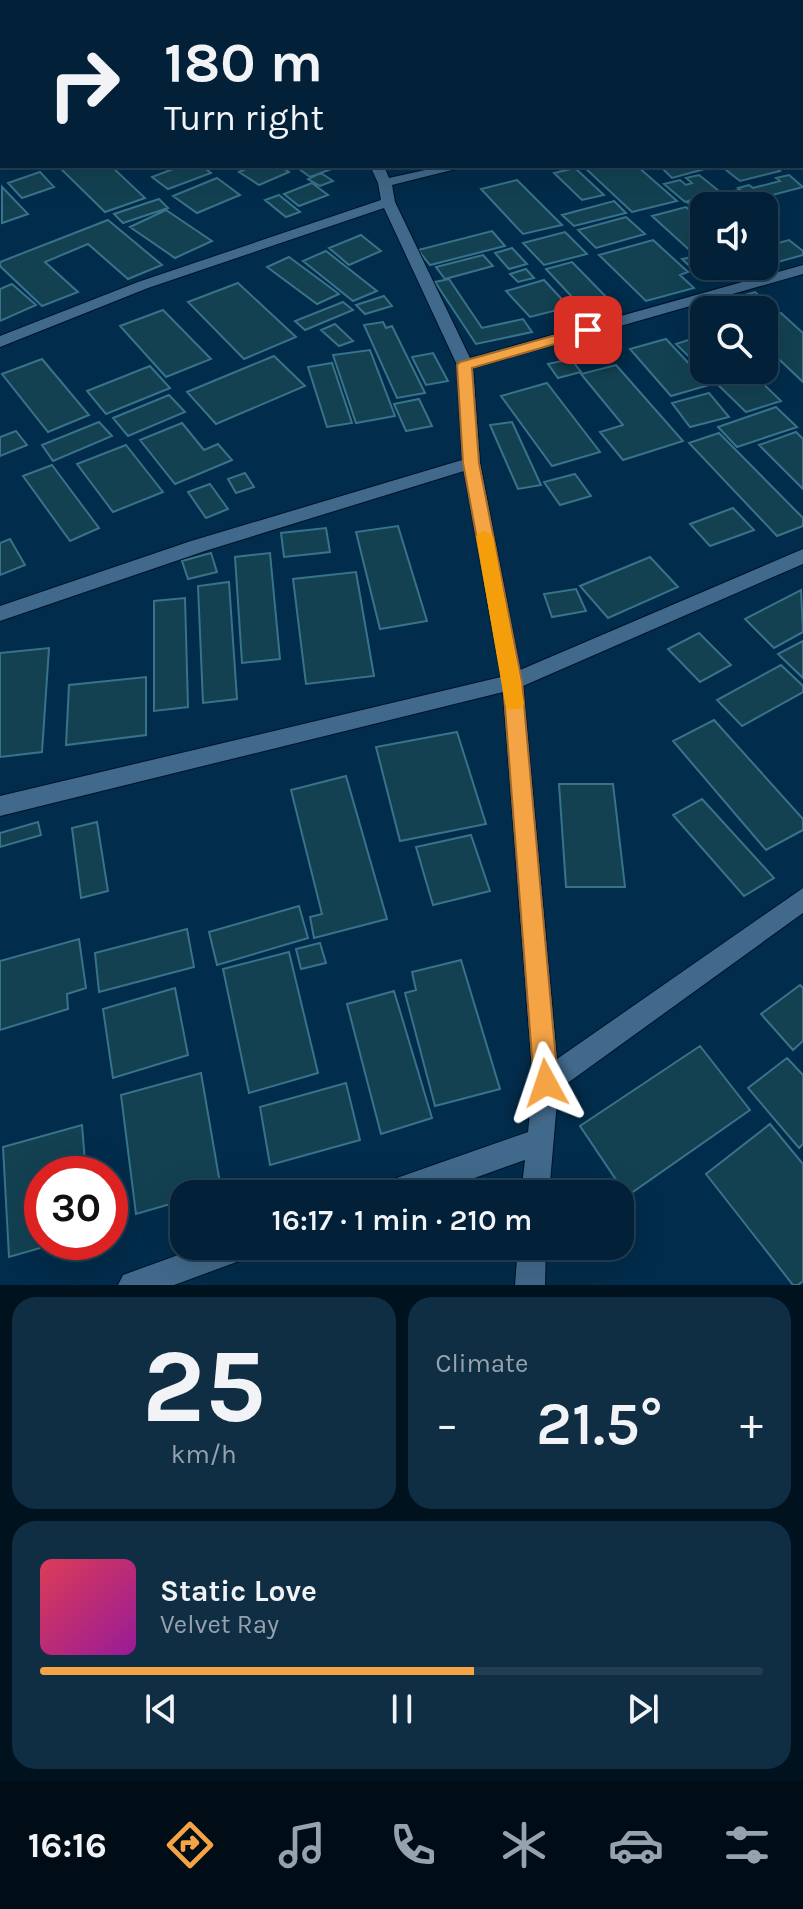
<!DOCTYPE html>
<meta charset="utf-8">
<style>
:root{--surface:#022138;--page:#102e43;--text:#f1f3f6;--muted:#96a3ae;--line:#233e53;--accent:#f4a345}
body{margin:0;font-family:Karla,sans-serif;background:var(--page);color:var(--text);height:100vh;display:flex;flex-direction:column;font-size:30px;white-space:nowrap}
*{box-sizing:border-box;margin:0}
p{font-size:26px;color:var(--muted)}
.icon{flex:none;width:44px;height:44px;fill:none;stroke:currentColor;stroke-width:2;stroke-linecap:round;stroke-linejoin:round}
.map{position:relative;height:1285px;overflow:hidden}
.sheet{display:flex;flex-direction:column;gap:12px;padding:12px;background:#01121f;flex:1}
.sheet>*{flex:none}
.guide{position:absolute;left:0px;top:0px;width:804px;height:168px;box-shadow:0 8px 32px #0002,0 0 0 2px var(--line);background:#022138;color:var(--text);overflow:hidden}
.controls{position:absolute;left:690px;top:192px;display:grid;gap:16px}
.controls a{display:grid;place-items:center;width:88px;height:88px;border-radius:16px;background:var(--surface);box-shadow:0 8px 32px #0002,0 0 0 2px var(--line);font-size:40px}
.speed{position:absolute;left:24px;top:1156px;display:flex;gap:16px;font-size:40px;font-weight:700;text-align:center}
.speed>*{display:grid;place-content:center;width:104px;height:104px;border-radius:50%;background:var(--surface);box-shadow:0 8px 32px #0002,0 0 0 2px var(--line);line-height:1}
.speed .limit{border:12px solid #d22;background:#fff;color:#111}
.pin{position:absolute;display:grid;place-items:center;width:68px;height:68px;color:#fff;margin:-34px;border-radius:16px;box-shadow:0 4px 12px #0006}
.me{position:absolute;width:88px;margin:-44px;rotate:355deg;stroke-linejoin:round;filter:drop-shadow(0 0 6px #0008)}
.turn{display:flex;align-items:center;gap:28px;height:168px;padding:0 32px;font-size:36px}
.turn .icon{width:104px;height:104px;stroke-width:2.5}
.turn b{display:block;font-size:56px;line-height:68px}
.big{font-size:60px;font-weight:600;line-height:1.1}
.sheet .widget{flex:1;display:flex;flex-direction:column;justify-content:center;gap:12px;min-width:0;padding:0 28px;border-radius:24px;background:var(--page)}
.sheet .dial{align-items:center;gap:0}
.dial b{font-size:104px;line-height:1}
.song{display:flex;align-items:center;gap:24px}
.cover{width:96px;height:96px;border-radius:12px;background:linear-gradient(135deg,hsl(350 70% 55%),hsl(300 70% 35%))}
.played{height:8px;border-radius:4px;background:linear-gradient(90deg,var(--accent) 60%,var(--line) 60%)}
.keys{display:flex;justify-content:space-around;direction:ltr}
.heat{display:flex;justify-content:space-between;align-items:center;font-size:44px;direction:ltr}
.sheet .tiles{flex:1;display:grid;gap:12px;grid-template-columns:1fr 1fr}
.widget:last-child{grid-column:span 2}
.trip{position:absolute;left:170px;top:1180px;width:464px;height:80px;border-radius:24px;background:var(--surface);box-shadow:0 8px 32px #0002,0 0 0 2px var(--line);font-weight:600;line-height:80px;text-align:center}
.dock{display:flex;height:128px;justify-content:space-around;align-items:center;background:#010d16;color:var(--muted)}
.dock .icon{width:56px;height:56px}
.dock .active{color:var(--accent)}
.dock b{font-size:36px;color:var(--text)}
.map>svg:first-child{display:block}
.building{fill:#134152;stroke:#38738a;stroke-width:2}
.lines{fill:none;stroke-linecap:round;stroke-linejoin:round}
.minor-casing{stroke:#00132a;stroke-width:2}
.minor{fill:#41698b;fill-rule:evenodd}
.route{fill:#f4a345;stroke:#9f6a2d;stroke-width:2}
.slow{fill:#f59e0b}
</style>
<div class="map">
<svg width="803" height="1285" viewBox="0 0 803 1285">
<rect width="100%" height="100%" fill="#022c4b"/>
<!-- building -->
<path class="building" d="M66 166H111L145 198 105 212 60 168Z
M181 166H202L211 173 168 189 152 177Z
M253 166H280L289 172 259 185 239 172Z
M295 166H335L337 167 310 177Z
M583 166H637L677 201 632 212Z
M676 166H711L712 167 672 178 663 169Z
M721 166H774L780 171 740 181Z
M575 168 604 195 582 200 554 173Z
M40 172 54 187 22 198 8 183Z
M321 173 333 181 320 186 308 179Z
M699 175 719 191 685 202 664 184 680 180 686 185 692 183 686 178Z
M789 175 803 187 753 200 738 188 749 185 753 188 780 181 776 178Z
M217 178 240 195 197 213 173 196Z
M517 180 562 225 523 234 481 189Z
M312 183 328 195 299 206 284 194Z
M2 187 28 214 2 223Z
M738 190 751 200 730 206H704V213L700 214 688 203Z
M279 195 300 212 286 217 265 200Z
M159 199 168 208 123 223 114 214Z
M614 201 626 213 574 226 562 215Z
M686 207 704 223V266H718L696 272 682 259 696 256 652 216Z
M166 210 212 241 175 258 130 227Z
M626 217 645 234 596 248 578 230Z
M108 220 162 265 128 279 88 244 45 262 78 292 42 306 0 266V262Z
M492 231 505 246 430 265 418 250Z
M565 232 587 254 544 265 523 243Z
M361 235 381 251 349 265 329 248Z
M653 240 688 272 680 275 694 288 646 301 599 255Z
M789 240 803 251V255L778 262 764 250V247Z
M512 248 527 264 509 269 495 253Z
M326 251 377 291 353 301 303 261Z
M483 255 493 266 445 279 436 267Z
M289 257 339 294 317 304 267 267Z
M572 262 614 305 587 313 546 269Z
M526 269 534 278 518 282 510 274Z
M449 279 482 328 523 319 532 332 476 344 435 282Z
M544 280 569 307 530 317 506 291Z
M238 283 296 337 244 359 188 302Z
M12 284 36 305 0 321V289Z
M755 292 768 304 753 308 741 296Z
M384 296 392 306 365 314 356 305Z
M343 302 353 310 305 330 295 321Z
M163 310 211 359 166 377 120 326Z
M781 313 803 333V382L764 345V318Z
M383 322 386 328 392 326 425 393 397 398 364 325Z
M335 324 353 341 339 346 321 330Z
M704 335V370H749L781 401 746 412 676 344Z
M666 339 709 385 671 396 630 349Z
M370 350 395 416 356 423 333 355Z
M433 353 448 381 426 385 412 357Z
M274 356 305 386 216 424 187 392Z
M42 359 89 415 48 432 2 374Z
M571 359 581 372 558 378 548 364Z
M332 363 352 423 327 427 308 367Z
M616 365 683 441 623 460 600 432 623 425 581 374Z
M150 366 170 388 106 414 87 391Z
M547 383 600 452 552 466 501 396Z
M709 393 729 417 690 427 672 403Z
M169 395 185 412 128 436 113 418Z
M419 399 432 426 406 431 394 404Z
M776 407 797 427 737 447 718 427Z
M99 422 112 436 53 461 42 445Z
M512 422 541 485 518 489 490 425Z
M182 423 204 450 218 444 232 460 175 484 140 440Z
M16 431 27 445 0 456V437Z
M796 432 803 439V489L759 445Z
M719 433 803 518V526L777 536 689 443Z
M126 445 163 492 113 512 77 464Z
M52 465 99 528 70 541 23 476Z
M245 473 254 487 236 493 228 479Z
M575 474 591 496 560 505 544 482Z
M210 484 228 509 206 518 188 492Z
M733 508 754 530 710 546 690 524Z
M398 526 427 621 380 629 356 532Z
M326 528 330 552 284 557 281 533Z
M10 539 25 565 0 575V543Z
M211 553 217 572 188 579 182 561Z
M270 553 280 659 242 663 235 557Z
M650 557 678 587 608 618 580 586Z
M356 572 374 676 306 684 293 579Z
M229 582 237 699 203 703 198 586Z
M576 589 586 611 552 617 544 594Z
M801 590 803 632 774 648 745 619Z
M185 598 188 707 154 711V601Z
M699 633 731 665 700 682 668 649Z
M803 641V678L778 654Z
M49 648 42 752 0 757V653Z
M781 665 803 686V692L742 726 717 700Z
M146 677V735L66 745 69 685Z
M714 720 803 819V830L766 850 673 741Z
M457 732 486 824 400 841 376 747Z
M346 776 387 919 314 938 310 917 322 914 291 790Z
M559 784H613L625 887H566Z
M702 799 774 878 744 896 673 815Z
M38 822 41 835 0 847V833Z
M97 822 108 891 81 898 72 828Z
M471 835 490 891 433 905 416 847Z
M299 906 308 938 217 965 209 932Z
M187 929 194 967 99 992 95 953Z
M79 939 86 988 67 994 68 1009 0 1030V961Z
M320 943 326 963 301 969 296 949Z
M289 952 318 1073 249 1093 223 969Z
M461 960 500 1089 435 1106 405 993 416 990 412 972Z
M800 985 803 988V1041L793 1050 761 1014Z
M175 988 188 1055 113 1078 103 1009Z
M394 991 432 1118 381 1134 347 1004Z
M700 1046 750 1110 627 1196 580 1126Z
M787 1058 803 1075V1144L799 1148 748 1088Z
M201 1073 221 1189 205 1194H184V1200L136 1214 121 1095Z
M346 1083 360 1140 270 1165 260 1107Z
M770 1124 803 1164V1281L798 1285H793L706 1174Z
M82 1125 86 1174H42V1242H61L9 1257 3 1147Z"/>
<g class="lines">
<defs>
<path id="minor" d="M22 0H32V2H22Z
M283 0H294L295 2H284Z
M635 0H647L648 2H636Z
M802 87H803V95H802Z
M0 161 2 166H8L7 168 0 169Z
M370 166H384L389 178 443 166H468L392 185 395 202 470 358 803 265V274L473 368 480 463 520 670 803 549V564L523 686 557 1059 803 888V913L558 1090 549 1194H521L525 1160 430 1194H377L381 1184 391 1180 528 1132 533 1083 503 692 0 816V796L501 677 464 471 205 551 0 621V606L191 541 462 460 457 365 384 208 148 288 0 347V336L138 282 381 200 378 183Z
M203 1246H257L253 1256 174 1285H118L123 1275Z
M518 1246H546L545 1285H515Z"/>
</defs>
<!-- minor casing -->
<use href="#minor" class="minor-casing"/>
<!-- minor -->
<use href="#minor" class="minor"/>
</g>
<!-- route -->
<path class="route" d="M588 326 593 327V333L472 368 479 463 522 682 558 1083 554 1091 546 1095 538 1091 534 1083 503 682 463 463 457 365 460 362Z"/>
<!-- slow -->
<path class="slow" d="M484 530 493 536 524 704 521 709H507L505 704 476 536Z"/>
</svg>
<div class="controls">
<a><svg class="icon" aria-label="sound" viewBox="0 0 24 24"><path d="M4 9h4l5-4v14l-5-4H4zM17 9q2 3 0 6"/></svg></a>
<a><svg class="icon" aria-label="search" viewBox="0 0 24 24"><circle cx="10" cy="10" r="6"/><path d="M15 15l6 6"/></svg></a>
</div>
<div class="speed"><div class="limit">30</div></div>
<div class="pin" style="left:588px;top:330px;background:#d93025"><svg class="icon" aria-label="arrive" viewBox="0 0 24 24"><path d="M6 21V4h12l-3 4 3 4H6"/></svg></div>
<svg class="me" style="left:546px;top:1083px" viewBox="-20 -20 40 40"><path d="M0-17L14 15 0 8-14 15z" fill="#f4a345" stroke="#fff" stroke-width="4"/></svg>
<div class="trip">16:17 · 1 min · 210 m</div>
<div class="guide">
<div class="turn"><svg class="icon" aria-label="right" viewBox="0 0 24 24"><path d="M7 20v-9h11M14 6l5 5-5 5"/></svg><div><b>180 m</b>Turn right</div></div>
</div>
</div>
<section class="sheet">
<div class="tiles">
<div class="widget dial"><b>25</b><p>km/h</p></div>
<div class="widget"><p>Climate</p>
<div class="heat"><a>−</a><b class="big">21.5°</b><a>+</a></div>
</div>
<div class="widget">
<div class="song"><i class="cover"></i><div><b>Static Love</b><p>Velvet Ray</p></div></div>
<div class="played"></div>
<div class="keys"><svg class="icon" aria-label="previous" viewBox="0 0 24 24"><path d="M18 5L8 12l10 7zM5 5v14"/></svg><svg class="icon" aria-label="pause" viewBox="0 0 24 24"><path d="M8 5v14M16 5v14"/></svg><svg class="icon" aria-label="next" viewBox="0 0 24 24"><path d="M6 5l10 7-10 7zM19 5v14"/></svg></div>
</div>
</div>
</section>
<nav class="dock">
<b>16:16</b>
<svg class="icon active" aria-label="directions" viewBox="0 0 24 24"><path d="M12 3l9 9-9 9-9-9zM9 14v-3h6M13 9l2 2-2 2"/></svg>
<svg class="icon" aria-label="music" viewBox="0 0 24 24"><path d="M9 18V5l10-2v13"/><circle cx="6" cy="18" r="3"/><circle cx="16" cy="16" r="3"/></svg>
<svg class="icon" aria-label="phone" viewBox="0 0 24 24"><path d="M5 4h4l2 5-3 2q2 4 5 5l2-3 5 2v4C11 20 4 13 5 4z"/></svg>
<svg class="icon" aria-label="climate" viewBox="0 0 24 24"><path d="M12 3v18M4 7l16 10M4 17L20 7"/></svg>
<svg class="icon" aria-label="car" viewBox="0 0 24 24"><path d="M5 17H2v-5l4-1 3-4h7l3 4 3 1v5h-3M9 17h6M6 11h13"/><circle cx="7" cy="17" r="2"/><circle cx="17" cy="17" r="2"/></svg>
<svg class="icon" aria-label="filters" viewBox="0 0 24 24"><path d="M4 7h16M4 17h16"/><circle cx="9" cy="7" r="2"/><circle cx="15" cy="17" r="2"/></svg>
</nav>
